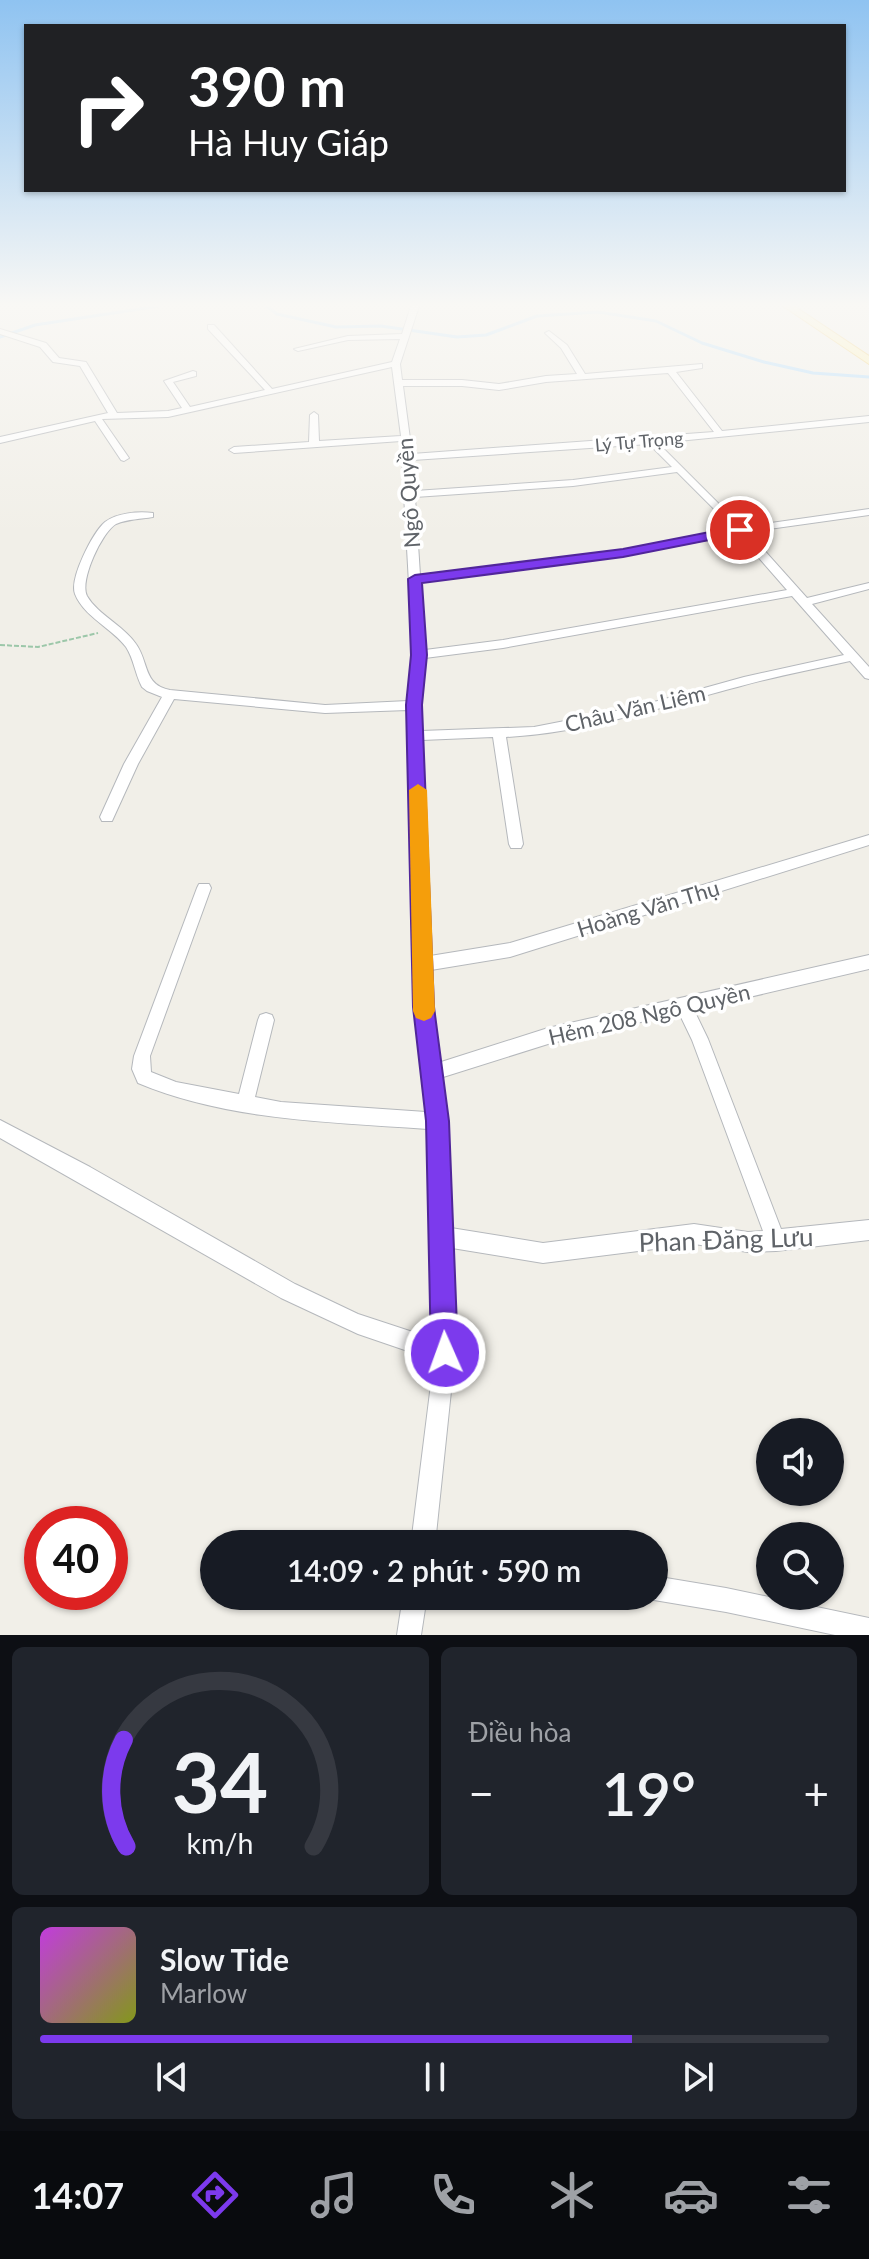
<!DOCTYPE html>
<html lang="vi">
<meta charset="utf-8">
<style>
:root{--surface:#171b24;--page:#20242c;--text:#f1f3f6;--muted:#9ea1a6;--line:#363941;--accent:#7c3aed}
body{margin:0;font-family:Lato,sans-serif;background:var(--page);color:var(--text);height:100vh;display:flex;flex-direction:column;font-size:30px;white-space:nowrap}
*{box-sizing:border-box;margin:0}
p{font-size:26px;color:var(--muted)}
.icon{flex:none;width:44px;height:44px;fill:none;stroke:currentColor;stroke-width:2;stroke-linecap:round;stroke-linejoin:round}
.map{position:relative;height:1635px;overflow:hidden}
.drawer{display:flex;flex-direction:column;gap:12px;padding:12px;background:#0d0f14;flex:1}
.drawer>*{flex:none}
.hud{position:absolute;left:24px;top:24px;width:822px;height:168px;border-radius:0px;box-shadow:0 2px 6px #0004;background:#202124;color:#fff;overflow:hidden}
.controls{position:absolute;left:756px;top:1418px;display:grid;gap:16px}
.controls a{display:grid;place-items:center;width:88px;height:88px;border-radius:50%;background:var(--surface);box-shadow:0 2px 6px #0004;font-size:40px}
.speed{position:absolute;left:24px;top:1506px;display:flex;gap:16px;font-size:40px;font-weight:700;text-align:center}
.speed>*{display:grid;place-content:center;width:104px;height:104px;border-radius:50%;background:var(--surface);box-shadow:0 2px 6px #0004;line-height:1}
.speed .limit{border:12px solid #d22;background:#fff;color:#111}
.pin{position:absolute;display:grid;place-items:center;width:68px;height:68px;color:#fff;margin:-34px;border:4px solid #fff;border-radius:50%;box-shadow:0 2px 8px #0007}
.me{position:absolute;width:88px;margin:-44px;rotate:358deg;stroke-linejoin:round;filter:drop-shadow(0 0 6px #0008)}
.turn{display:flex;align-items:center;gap:28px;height:168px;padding:0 32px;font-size:36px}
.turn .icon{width:104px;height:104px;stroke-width:2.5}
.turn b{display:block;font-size:56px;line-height:68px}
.big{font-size:60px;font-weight:600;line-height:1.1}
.drawer .widget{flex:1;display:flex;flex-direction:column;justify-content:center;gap:12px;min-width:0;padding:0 28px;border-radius:12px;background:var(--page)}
.drawer .dial{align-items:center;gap:0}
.dial svg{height:208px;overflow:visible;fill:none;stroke:var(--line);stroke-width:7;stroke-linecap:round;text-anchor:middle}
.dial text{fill:var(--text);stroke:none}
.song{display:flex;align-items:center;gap:24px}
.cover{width:96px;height:96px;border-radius:12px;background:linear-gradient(135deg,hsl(290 70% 55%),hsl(70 70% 35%))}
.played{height:8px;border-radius:4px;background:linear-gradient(90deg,var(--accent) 75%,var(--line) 75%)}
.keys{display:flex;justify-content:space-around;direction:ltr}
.heat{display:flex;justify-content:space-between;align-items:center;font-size:44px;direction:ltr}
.drawer .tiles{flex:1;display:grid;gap:12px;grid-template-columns:1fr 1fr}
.widget:last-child{grid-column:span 2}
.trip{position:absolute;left:200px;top:1530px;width:468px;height:80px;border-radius:40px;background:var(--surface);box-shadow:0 2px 6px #0004;font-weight:600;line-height:80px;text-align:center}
.menu{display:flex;height:128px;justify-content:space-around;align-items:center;background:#090b0e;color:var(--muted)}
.menu .icon{width:56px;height:56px}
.menu .current{color:var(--accent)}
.menu b{font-size:36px;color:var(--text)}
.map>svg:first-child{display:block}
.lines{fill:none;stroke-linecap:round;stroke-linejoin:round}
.stream{stroke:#aadaff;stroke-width:3}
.minor-casing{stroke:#b5b8bc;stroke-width:2}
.major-casing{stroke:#f2c960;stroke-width:2}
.path{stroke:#9cc7a9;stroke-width:2;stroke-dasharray:5 2;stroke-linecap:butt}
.minor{fill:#fff;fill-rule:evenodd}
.major{fill:#fff2af;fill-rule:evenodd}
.route{fill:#7c3aed;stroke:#51269a;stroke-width:2}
.slow{fill:#f59e0b}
.labels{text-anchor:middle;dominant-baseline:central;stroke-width:7;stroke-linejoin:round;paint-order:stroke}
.far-street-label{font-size:18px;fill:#5f6368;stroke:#fff}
.street-label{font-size:22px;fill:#5f6368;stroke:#fff}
.near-street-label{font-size:26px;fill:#5f6368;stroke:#fff}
</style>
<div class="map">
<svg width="869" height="1635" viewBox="0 0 869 1635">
<rect width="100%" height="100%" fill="#f1efe8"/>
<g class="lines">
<!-- stream -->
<path class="stream" d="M266 306 277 314 336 327 381 326 457 337 486 335 537 316 598 312 656 321 702 343 764 362 813 373 869 377
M0 337 35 325 159 306"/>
<defs>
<path id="minor" d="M411 306H419L400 364 402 380H462L499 384 546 376 577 374 561 348 545 333 549 331 567 345 585 374 702 364V368L676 372 722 431 869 416V422L658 443 742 527 869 509V515L748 532 807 598 869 583V589L812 604 869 667V679L865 678 850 661C814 669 777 676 741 686 664 706 586 733 506 737L523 844 521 848H511L509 844 493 737 422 740 430 956 510 943 869 835V845L510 957 431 970 438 1063 548 1028 869 955V969L694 1010 708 1039 781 1229 869 1220V1240L776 1251 748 1252 694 1244 543 1263 452 1248 455 1353 435 1544H411L434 1360 358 1334 281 1298 0 1138V1120L90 1167 295 1284 358 1314 434 1339 428 1129C331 1122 229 1121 138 1083L132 1069 134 1056 197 888 199 884H209L211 888 150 1056 151 1072 176 1082 239 1094 258 1020 260 1015 266 1013 272 1015 274 1020 255 1097 281 1102 426 1112 418 1033 408 710 325 713 174 699 138 764 112 821H102L100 817 124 764 162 697 147 691 142 687C135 674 134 659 126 647 112 628 84 617 75 594 69 579 93 532 105 522 117 513 138 511 153 513V517C141 519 128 519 116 524 102 532 79 581 87 596 98 615 123 625 136 644 149 662 143 685 170 690L325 705 408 701 413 655 401 441 234 453 229 450 234 447 309 442 310 415 314 412 318 415 319 441 401 436 392 367 168 417 102 419 129 458 124 461 121 460 95 421 0 443V437L108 413 80 366 53 362 40 347 0 334V329L46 343 59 358 86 362 117 413 168 411 182 408 164 381 193 371 196 372V376L173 382 190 407 265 390 208 329V325H214L272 389 392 362 400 339 348 340 298 351 294 349 348 336 402 334ZM668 373 714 432 412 454 403 386H462L499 390 546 382ZM649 444 672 467 573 480 415 491 413 460ZM677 472 733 528 623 550 420 575 415 497 573 486ZM738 534 787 590 503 640 425 650 420 582 623 556ZM792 596 844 655 744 677 636 707 534 727 421 731 420 705 425 658 503 648ZM679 1013 692 1040 763 1231 748 1232 694 1224 543 1243 451 1228 447 1121 440 1078 548 1044Z
M654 1576 726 1588 869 1618V1635H835L726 1612 654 1600 645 1596H654Z
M403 1596H427L421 1635H397Z"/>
<path id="major" d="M783 306H794L869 356V364Z"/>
</defs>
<!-- minor casing -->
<use href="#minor" class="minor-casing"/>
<!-- major casing -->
<use href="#major" class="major-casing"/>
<!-- path -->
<path class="path" d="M0 645 38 647 98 633"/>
<!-- minor -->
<use href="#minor" class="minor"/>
<!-- major -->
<use href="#major" class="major"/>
</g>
<!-- sky -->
<linearGradient id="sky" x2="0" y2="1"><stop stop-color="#8fc3f1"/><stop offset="0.57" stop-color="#f9f8f5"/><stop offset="1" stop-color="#f9f8f5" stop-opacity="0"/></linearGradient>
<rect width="869" height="535" fill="url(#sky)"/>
<!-- route -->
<path class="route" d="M740 526 745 528V533L623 557 422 583 427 655 422 705 434 1007 449 1121 458 1353 454 1363 445 1367 435 1363 431 1353 426 1121 413 1007 406 705 411 655 408 579 415 575 623 549Z"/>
<!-- slow -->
<path class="slow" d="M418 784 427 790 435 1011 431 1018 424 1021 416 1018 413 1011 409 790Z"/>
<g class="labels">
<!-- far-street labels -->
<g class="far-street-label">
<text transform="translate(639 441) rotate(-5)">Lý Tự Trọng</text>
</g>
<!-- street labels -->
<g class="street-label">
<text transform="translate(408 493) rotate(-94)">Ngô Quyền</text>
<text transform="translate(635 708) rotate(-13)">Châu Văn Liêm</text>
<text transform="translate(648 908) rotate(-17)">Hoàng Văn Thụ</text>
<text transform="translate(649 1014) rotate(-13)">Hẻm 208 Ngô Quyền</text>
</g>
<!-- near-street labels -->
<g class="near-street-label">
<text transform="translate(726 1239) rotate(-2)">Phan Đăng Lưu</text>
</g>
</g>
</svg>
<div class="controls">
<a><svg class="icon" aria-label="sound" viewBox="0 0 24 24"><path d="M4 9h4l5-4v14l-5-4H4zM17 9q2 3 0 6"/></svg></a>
<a><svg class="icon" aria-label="search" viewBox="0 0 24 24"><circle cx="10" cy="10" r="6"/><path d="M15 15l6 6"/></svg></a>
</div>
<div class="speed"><div class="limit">40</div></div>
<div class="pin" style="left:740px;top:530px;background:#d93025"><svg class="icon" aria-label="arrive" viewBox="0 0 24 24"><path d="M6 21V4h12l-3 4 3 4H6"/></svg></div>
<svg class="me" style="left:445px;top:1353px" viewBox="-20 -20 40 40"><circle r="17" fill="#7c3aed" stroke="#fff" stroke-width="3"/><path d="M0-11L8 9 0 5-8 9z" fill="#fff"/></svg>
<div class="trip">14:09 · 2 phút · 590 m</div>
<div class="hud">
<div class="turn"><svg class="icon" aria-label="right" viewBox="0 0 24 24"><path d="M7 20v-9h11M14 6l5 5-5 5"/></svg><div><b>390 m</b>Hà Huy Giáp</div></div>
</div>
</div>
<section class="drawer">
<div class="tiles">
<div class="widget dial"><svg viewBox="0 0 100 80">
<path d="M14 69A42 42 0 1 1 86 69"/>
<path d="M14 69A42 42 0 0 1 13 28" stroke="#7c3aed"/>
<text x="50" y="56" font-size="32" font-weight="700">34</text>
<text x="50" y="72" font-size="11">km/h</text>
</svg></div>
<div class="widget"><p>Điều hòa</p>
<div class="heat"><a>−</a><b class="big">19°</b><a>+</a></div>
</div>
<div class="widget">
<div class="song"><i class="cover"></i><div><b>Slow Tide</b><p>Marlow</p></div></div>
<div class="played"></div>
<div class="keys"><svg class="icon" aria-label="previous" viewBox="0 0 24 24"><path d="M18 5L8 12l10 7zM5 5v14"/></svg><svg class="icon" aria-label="pause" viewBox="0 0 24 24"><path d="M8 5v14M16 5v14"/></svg><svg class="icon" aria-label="next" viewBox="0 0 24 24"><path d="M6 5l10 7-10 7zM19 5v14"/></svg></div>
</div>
</div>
</section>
<nav class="menu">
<b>14:07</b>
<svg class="icon current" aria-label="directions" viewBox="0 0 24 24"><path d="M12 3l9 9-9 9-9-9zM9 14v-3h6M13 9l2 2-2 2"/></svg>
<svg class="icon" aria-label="music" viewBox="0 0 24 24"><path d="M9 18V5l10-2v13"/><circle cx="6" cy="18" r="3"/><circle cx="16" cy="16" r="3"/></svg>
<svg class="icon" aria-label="phone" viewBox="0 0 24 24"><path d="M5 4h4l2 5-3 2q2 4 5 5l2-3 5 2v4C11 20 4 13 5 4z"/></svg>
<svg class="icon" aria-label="climate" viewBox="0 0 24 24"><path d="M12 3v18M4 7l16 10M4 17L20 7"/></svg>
<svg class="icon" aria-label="car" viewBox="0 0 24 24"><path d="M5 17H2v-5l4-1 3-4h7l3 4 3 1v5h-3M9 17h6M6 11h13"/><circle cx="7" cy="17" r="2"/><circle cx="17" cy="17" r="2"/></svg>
<svg class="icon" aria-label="filters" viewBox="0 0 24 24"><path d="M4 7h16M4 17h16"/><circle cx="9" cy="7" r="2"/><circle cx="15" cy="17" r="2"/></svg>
</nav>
